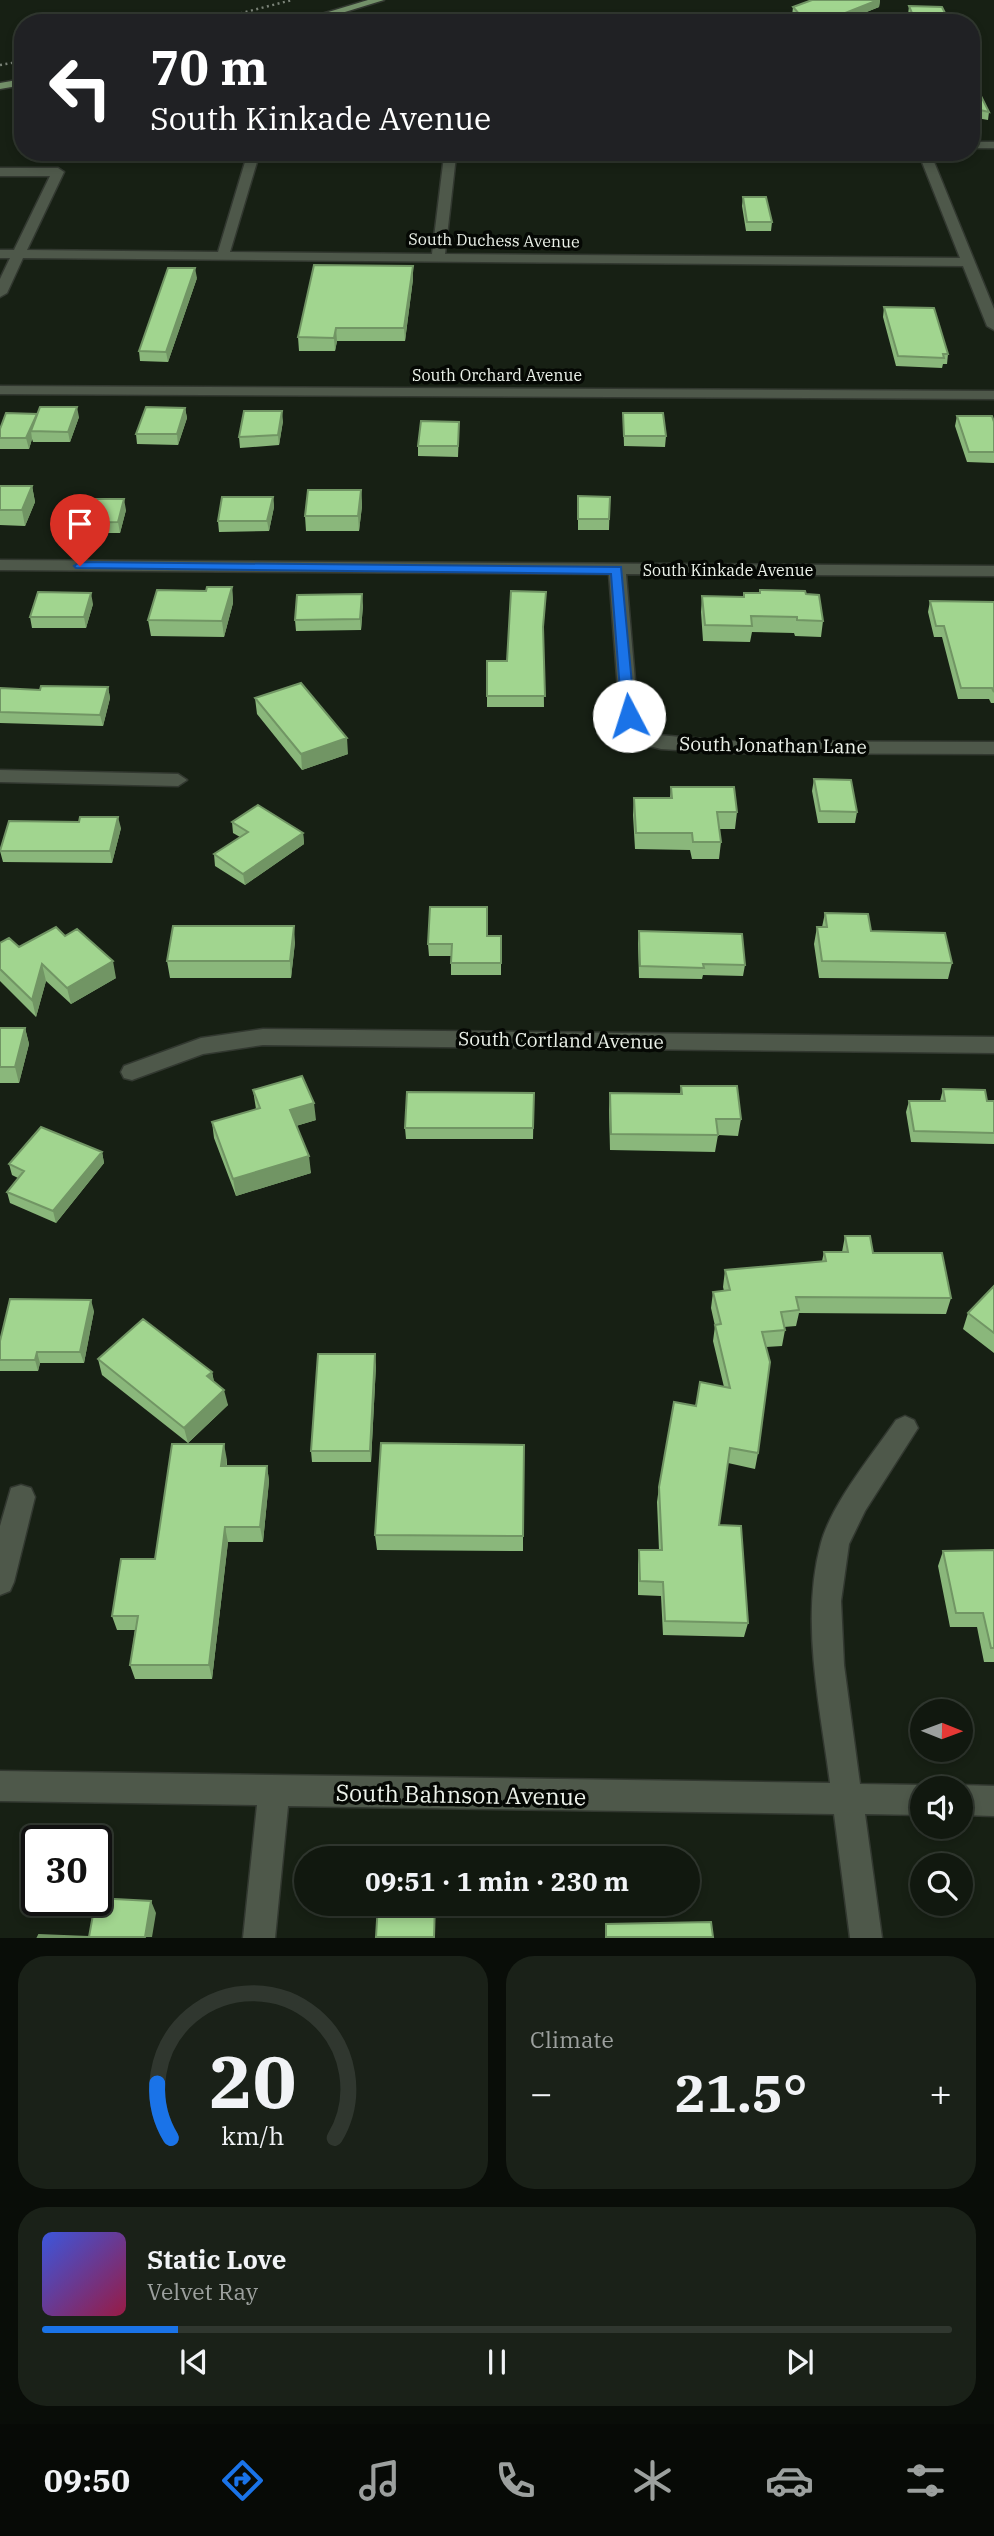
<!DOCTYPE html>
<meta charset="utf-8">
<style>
:root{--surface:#11180f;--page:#1a2118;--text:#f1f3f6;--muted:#9ca09e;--line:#30372f;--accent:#1a73e8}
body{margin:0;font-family:"IBM Plex Serif",serif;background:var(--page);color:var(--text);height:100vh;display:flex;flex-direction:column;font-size:26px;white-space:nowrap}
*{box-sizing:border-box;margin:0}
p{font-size:23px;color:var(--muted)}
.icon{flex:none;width:38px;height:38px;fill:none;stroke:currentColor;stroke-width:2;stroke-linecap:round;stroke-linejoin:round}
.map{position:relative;height:1938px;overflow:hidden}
.drawer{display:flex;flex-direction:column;gap:18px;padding:18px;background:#090d08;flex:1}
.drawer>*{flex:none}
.guide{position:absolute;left:14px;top:14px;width:966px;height:147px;border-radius:28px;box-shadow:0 4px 10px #0003,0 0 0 2px var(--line);background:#202124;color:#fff;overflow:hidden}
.needle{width:46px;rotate:91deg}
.buttons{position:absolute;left:910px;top:1699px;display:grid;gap:14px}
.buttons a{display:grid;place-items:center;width:63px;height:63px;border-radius:50%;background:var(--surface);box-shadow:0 4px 10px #0003,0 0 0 2px var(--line);font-size:35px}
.speed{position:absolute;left:21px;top:1825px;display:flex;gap:14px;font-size:35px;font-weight:700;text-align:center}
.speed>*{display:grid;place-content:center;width:91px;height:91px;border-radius:50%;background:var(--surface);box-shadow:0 4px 10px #0003,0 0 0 2px var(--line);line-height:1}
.speed .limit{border:4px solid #111;border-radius:10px;background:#fff;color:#111}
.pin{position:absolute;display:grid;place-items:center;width:60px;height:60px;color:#fff;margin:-72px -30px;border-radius:50% 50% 50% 0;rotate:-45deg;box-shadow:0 0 7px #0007}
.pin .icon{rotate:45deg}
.me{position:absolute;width:77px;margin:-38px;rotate:355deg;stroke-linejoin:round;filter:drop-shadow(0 0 5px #0008)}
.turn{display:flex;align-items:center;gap:24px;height:147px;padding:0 21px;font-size:32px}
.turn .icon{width:91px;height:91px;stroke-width:2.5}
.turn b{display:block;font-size:49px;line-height:60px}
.big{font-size:52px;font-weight:700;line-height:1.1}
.drawer .tile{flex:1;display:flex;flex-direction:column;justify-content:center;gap:10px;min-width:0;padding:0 24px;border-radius:28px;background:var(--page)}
.drawer .dial{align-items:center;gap:0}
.dial svg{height:182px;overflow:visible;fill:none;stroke:var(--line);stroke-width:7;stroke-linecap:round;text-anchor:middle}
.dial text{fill:var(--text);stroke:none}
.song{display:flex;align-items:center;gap:21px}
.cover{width:84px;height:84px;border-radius:10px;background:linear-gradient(135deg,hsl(230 70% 55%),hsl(340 70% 35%))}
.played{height:7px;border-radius:4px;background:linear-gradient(90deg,var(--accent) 15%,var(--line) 15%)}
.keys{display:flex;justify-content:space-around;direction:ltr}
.heat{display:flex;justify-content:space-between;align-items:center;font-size:38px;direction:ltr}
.drawer .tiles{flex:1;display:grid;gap:18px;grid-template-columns:1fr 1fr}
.tile:last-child{grid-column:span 2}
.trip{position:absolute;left:294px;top:1846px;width:406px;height:70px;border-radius:35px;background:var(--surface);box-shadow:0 4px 10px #0003,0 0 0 2px var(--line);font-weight:700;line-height:70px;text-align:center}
.tabs{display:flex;height:112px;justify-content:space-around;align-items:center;background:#070a06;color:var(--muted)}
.tabs .icon{width:49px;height:49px}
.tabs .active{color:var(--accent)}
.tabs b{font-size:32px;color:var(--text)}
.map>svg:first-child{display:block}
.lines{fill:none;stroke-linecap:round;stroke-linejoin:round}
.minor-casing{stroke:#323830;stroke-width:3}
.major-casing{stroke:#323830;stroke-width:3}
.minor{fill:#4e584a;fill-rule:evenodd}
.major{fill:#739069;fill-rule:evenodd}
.rail{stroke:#7a8277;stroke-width:2.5;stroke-dasharray:2 3.5;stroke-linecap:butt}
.wall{fill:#8ab77b}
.shaded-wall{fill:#719564}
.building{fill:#a1d58f;stroke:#719564;stroke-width:2}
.route{fill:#1a73e8;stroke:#114b97;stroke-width:2}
.labels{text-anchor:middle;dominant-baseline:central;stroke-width:7;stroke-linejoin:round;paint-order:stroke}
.far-street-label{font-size:16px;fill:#ecf2ea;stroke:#050804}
.street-label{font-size:19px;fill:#ecf2ea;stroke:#050804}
.near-street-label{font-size:23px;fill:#ecf2ea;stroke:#050804}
</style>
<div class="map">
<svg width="994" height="1938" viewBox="0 0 994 1938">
<rect width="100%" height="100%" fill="#172014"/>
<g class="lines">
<defs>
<path id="minor" d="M971 142H994V148H971Z
M248 152H260L230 252 432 254 444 156 450 153 456 156 445 254 960 258 918 152H930L994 309V330L987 326 963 266 23 258 7 293 0 297V279L10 258H0V250H14L50 176H0V168H58L64 172 27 250 218 252Z
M0 386 994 391V399L0 394Z
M0 560 994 566V576L626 574 638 716 647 734 726 741 994 742V754L726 753 661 749 634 742 620 716 609 574 0 570Z
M0 770 178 774 187 780 178 786 0 782Z
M263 1029 994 1037V1053L263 1045 203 1054 132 1080 124 1078 121 1072 124 1066 201 1038Z
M905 1416 914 1420 918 1428 865 1511 849 1544 841 1601 844 1665 860 1784 922 1785 931 1788H922V1815L865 1814 882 1938H850L834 1814 288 1806 275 1938H243L257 1805 0 1801V1771L830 1783C820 1706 800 1620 821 1543 832 1503 872 1455 896 1420Z
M21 1485 31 1488 35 1497 14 1582 10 1591 0 1595V1526L11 1488Z
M961 1785 994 1786V1816L961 1815V1788H952Z"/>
<path id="major" d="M368 0H384L309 23H292Z
M23 79V85L0 89V83Z"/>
</defs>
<!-- minor casing -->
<use href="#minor" class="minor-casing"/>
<!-- major casing -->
<use href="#major" class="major-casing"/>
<!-- minor -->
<use href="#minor" class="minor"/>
<!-- major -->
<use href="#major" class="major"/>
<!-- rail -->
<path class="rail" d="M203 23 292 0
M0 65 23 61"/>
</g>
<!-- wall -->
<path class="wall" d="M812 0H880L879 7 839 23H799L792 16 793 7Z
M909 6 950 23H911L908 15Z
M971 76 989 112 988 120 971 117Z
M470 152H520V154Z
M743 197 772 222 771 231H746L742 206Z
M413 266V279L405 341H337L335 351H299L298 337Z
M197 278 168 362 140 361 139 351Z
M884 307 948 354 947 364H943L942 368 896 366 883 317Z
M185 408 187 418 178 445 137 444 136 434Z
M623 413 666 436 665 447 624 446Z
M957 416 994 422V463L967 462 955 426Z
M79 417 70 442H33L32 439 29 449H0V429Z
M283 421 279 445 240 448 239 437Z
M459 432 458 457 418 456V446Z
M0 486H32L35 502 25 526 0 525Z
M361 490 362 506 359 531H306L305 516Z
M578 496 610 497 609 530H578Z
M273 497 274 507 269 531 219 532 218 521Z
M126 510 120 533H77L75 523Z
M232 587 233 603 224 637 151 636 148 620 206 591Z
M760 590 806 594 823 621 821 637 795 636 794 633 752 632 750 642 703 641 701 612 702 596 743 597 744 593H759Z
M546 592 543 633 544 707H487V661H507Z
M930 601 994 602V703H991L989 699H958L942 637H934L928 612Z
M93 604 86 628H32L30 617Z
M363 605 361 630 296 631 295 620Z
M108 687 110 698 103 726 0 723V688L40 690Z
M255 698 348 754 302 770 257 714Z
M814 779 857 812 855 823H818L812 791Z
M671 787 737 812 735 829H719L721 842 719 859H692L690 850 635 849 633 815 634 798H670Z
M232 822 303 833 304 844 245 885 215 866 214 854 240 837 233 833Z
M121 828 112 863 3 862 0 851Z
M825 913 952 963 948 979 819 978 814 944 817 927H822Z
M639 931 745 965 743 976 703 975 702 979 639 978 638 943Z
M487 936H501V975H451V956H429L428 944Z
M295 942 291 978H170L167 961Z
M0 943 19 947 116 978 71 1004 46 981 36 1017 0 981Z
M0 1028H25L29 1044 19 1083H0Z
M681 1086 741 1119 738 1136 718 1135 715 1152 610 1150 609 1110 610 1093 680 1094Z
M943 1089 987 1101H994V1144L911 1142 906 1112 909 1101H940Z
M253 1090 316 1120 296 1126 311 1173 236 1196 214 1138 212 1122 256 1109Z
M534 1093 533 1139H406L405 1128Z
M102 1152 104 1163 56 1223 10 1203 7 1192 18 1178 12 1175 9 1164Z
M845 1236 951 1298 946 1314 799 1313 796 1326 784 1327 785 1330 782 1346 766 1347 758 1453 755 1469 728 1463 719 1525 748 1623 744 1637 663 1635 661 1596 638 1595V1564L639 1550H659L657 1502 659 1487 696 1406 724 1387 713 1341 715 1326 711 1308 713 1292 724 1291 723 1287 725 1270 822 1261 824 1252H842Z
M994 1286V1353L963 1329 968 1313Z
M94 1311 84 1363H40L38 1371H0V1341Z
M98 1359 212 1372 214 1382 228 1405 188 1443 102 1375Z
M376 1365 371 1462H312L311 1451Z
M227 1460V1466H267L269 1481 263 1542H228L212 1679H135L130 1665 135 1630H117L112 1616 155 1559Z
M375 1535 523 1536V1551L377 1550Z
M994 1550V1662H984L977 1627H950L938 1566 943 1551Z"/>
<!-- shaded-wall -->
<path class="shaded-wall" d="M878 0H880L879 7 839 23H820Z
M413 266V279L405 341 404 328Z
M195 268 197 278 168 362 166 352Z
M336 328 337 341 335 351 334 338Z
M77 407 79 417 70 442 68 432Z
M185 408 187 418 178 445 177 434Z
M282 411 283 421 279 445 278 435Z
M37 414 31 431 32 439 29 449 26 438Z
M32 486 35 502 25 526 22 510Z
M361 490 362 506 359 531 358 516Z
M273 497 274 507 269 531 267 521Z
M124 499 126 510 120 533 118 522Z
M232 587 233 603 224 637 222 621Z
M91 593 93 604 86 628 84 617Z
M362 594 363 605 361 630 360 619Z
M108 687 110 698 103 726 100 715Z
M347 738 348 754 302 770 301 754Z
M118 817 121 828 112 863 110 851Z
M303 833 304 844 245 885 243 874Z
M294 926 295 942 291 978 290 961Z
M113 961 116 978 71 1004 67 988Z
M42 964 46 981 36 1017 32 1000Z
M25 1028 29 1044 19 1083 15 1067Z
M314 1103 316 1120 292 1127 290 1110Z
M102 1152 104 1163 56 1223 53 1211Z
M309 1156 311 1173 236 1196 233 1179Z
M91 1300 94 1311 84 1363 80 1352Z
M37 1352 40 1363 38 1371 35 1360Z
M375 1354 376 1365 371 1462 370 1451Z
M212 1372 215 1387 207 1376Z
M224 1390 228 1405 188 1443 184 1428Z
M224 1444 227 1460 224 1481 221 1466Z
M267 1466 269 1481 263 1542 260 1527Z
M225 1527 228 1542 212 1679 209 1665Z
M151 1901 156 1913 152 1937H145Z"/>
<!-- building -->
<path class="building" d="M812 0H878L820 23H807L793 7Z
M909 6 942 7 950 23H916Z
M971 76 989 112 971 108Z
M743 197H766L772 222H747Z
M314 265 413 266 404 328H336L334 338 298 337Z
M168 268H195L166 352 139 351Z
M884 307 934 308 948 354H943L944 358 898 356Z
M40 407H77L68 432 31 431Z
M146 407 185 408 177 434H136Z
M244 411H282L278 435 239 437Z
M6 413 37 414 26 438H0V429Z
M623 413H663L666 436H624Z
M957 416H992L994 422V452H969Z
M421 421 459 422 458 446H418Z
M0 486H32L22 510H0Z
M308 490H361L358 516H305Z
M578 496 610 497 609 519H578Z
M222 497H273L267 521H218Z
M82 499H124L118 522 75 523Z
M207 587H232L222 621 148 620 157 590 206 591Z
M760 590 805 591 806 594 819 595 823 621 797 620V617L751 616 752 626 705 625 702 596 744 597V593H760Z
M511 591 546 592 543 627 545 696H487V661H507Z
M38 592 91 593 84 617H30Z
M362 594 360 619 295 620 297 595Z
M930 601 994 602V692L992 688H961L944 626H936Z
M301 683 347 738 301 754 255 698Z
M41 686 108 687 100 715 0 712V688L40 690Z
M814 779 851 780 857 812 820 811Z
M671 787H734L737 812H717L721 842H693L692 833H636L634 798H672Z
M258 805 303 833 243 874 214 854 248 832 232 822Z
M80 817H118L110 851H0L9 821 79 822Z
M430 907H487V936H501V963H451L452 944H428Z
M825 913 868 914 871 931 945 933 952 963 822 961 817 927H827Z
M173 926H294L290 961H167Z
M56 927 65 936 77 929 113 961 67 988 42 964 32 1000 0 969V943L9 938 19 947Z
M639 931 742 934 745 965 703 964 704 968 640 966Z
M0 1028H25L15 1067H0Z
M302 1076 314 1103 290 1110 309 1156 233 1179 212 1122 260 1108 253 1090Z
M681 1086H737L741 1119H716L718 1135 611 1134 610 1093 682 1094Z
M943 1089 985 1090 987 1101H994V1133L914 1131 909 1101H945Z
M407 1092 534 1093 533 1128H405Z
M41 1127 102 1152 53 1211 7 1192 24 1171 9 1164Z
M845 1236H870L873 1253H942L951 1298 796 1297 799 1310 781 1312 785 1330 762 1332 770 1362 758 1453 730 1448 719 1525 741 1526 748 1623 665 1621 663 1582 640 1581 639 1550H662L659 1487 674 1402 696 1406 700 1382 730 1388 715 1325 721 1324 713 1292 730 1290 725 1270 826 1261 824 1252H848Z
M994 1286V1333L968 1313Z
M10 1299 91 1300 80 1352H37L35 1360H0V1341Z
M143 1319 212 1372 207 1376 224 1390 184 1428 98 1359Z
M318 1354H375L370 1451H311Z
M381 1443 524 1445 523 1536 375 1535Z
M172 1444H224L221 1466H267L260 1527H225L209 1665H130L138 1616H112L121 1559H155Z
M994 1550V1648H991L983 1613H956L943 1551Z
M96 1898 151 1901 145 1937H38L39 1935 89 1937Z
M378 1904H435L434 1937H376Z
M711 1922 713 1937H606V1924Z"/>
<!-- route -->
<path class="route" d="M80 562 621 567 635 716 629 720 622 716 611 574 76 568 74 566Z"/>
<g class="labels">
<!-- far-street labels -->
<g class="far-street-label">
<text transform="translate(494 240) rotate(1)">South Duchess Avenue</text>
<text x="497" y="375">South Orchard Avenue</text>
<text x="728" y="570">South Kinkade Avenue</text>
</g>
<!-- street labels -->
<g class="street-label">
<text transform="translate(773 745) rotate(1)">South Jonathan Lane</text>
<text transform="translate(561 1040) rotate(1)">South Cortland Avenue</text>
</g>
<!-- near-street labels -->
<g class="near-street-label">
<text transform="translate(461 1794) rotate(1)">South Bahnson Avenue</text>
</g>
</g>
</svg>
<div class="buttons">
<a><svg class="needle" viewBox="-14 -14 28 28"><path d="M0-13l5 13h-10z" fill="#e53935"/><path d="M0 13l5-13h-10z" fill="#9ca09e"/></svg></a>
<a><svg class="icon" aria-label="sound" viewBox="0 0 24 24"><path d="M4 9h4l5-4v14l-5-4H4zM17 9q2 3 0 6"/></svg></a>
<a><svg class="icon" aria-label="search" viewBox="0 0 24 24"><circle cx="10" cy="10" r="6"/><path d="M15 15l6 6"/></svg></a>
</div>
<div class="speed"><div class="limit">30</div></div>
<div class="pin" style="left:80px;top:566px;background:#d93025"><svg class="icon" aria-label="arrive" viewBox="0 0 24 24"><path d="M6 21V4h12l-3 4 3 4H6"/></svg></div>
<svg class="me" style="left:629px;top:716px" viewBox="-20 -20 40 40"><circle r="19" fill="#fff"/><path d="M0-13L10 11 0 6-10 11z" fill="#1a73e8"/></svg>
<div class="trip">09:51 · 1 min · 230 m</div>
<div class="guide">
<div class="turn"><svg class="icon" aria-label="left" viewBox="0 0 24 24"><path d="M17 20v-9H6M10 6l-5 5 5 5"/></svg><div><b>70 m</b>South Kinkade Avenue</div></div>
</div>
</div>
<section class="drawer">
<div class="tiles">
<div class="tile dial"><svg viewBox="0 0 100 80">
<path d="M14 69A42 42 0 1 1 86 69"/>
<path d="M14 69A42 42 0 0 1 8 45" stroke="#1a73e8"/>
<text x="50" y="56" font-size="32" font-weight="700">20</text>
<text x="50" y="72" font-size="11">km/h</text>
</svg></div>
<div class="tile"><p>Climate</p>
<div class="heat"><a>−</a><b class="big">21.5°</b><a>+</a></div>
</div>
<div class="tile">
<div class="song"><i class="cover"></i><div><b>Static Love</b><p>Velvet Ray</p></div></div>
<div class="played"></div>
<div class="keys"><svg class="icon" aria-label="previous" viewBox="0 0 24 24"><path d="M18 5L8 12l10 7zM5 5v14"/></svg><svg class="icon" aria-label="pause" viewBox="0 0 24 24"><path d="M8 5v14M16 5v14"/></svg><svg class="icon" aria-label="next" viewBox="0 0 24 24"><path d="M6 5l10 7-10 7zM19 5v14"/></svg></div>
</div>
</div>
</section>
<nav class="tabs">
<b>09:50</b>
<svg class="icon active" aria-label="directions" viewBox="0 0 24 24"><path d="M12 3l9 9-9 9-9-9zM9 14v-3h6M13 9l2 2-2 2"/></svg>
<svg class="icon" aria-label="music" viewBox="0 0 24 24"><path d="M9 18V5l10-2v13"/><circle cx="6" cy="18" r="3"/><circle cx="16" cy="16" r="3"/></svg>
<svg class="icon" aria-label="phone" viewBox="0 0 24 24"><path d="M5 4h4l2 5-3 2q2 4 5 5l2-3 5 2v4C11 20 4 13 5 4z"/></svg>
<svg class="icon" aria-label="climate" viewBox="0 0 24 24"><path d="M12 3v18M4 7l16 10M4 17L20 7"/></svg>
<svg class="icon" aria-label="car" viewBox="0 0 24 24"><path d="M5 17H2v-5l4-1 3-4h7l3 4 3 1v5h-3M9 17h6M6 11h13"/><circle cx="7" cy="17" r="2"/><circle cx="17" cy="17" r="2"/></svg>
<svg class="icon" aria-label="filters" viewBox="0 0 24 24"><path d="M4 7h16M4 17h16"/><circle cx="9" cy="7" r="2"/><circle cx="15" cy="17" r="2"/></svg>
</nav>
